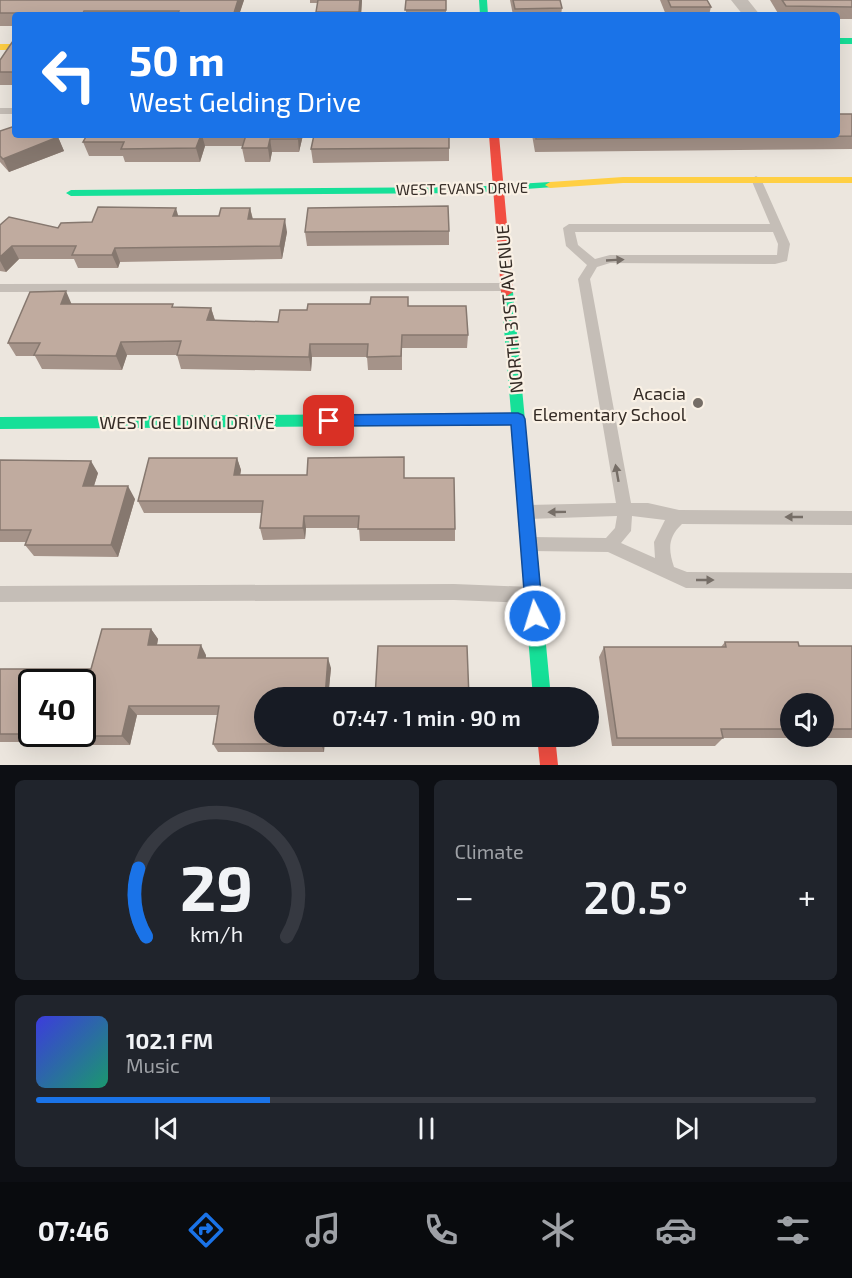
<!DOCTYPE html>
<meta charset="utf-8">
<style>
:root{--surface:#171b24;--page:#20242c;--text:#f1f3f6;--muted:#9ea1a6;--line:#363941;--accent:#1a73e8}
body{margin:0;font-family:"Exo 2",sans-serif;background:var(--page);color:var(--text);height:100vh;display:flex;flex-direction:column;font-size:22px;white-space:nowrap}
*{box-sizing:border-box;margin:0}
p{font-size:20px;color:var(--muted)}
.icon{flex:none;width:33px;height:33px;fill:none;stroke:currentColor;stroke-width:2;stroke-linecap:round;stroke-linejoin:round}
.map{position:relative;height:765px;overflow:hidden}
.details{display:flex;flex-direction:column;gap:15px;padding:15px;background:#0d0f14;flex:1}
.details>*{flex:none}
.banner{position:absolute;left:12px;top:12px;width:828px;height:126px;border-radius:6px;box-shadow:0 6px 24px #0002;background:#1a73e8;color:#fff;overflow:hidden}
.buttons{position:absolute;left:780px;top:693px;display:grid;gap:12px}
.buttons a{display:grid;place-items:center;width:54px;height:54px;border-radius:50%;background:var(--surface);box-shadow:0 6px 24px #0002;font-size:30px}
.speed{position:absolute;left:18px;top:669px;display:flex;gap:12px;font-size:30px;font-weight:700;text-align:center}
.speed>*{display:grid;place-content:center;width:78px;height:78px;border-radius:50%;background:var(--surface);box-shadow:0 6px 24px #0002;line-height:1}
.speed .limit{border:3px solid #111;border-radius:9px;background:#fff;color:#111}
.pin{position:absolute;display:grid;place-items:center;width:51px;height:51px;color:#fff;margin:-26px;border-radius:12px;box-shadow:0 3px 9px #0006}
.me{position:absolute;width:66px;margin:-33px;rotate:355deg;stroke-linejoin:round;filter:drop-shadow(0 0 4px #0008)}
.turn{display:flex;align-items:center;gap:21px;height:126px;padding:0 18px;font-size:27px}
.turn .icon{width:78px;height:78px;stroke-width:2.5}
.turn b{display:block;font-size:42px;line-height:51px}
.big{font-size:45px;font-weight:600;line-height:1.1}
.details .card{flex:1;display:flex;flex-direction:column;justify-content:center;gap:9px;min-width:0;padding:0 21px;border-radius:9px;background:var(--page)}
.details .dial{align-items:center;gap:0}
.dial svg{height:156px;overflow:visible;fill:none;stroke:var(--line);stroke-width:7;stroke-linecap:round;text-anchor:middle}
.dial text{fill:var(--text);stroke:none}
.song{display:flex;align-items:center;gap:18px}
.cover{width:72px;height:72px;border-radius:9px;background:linear-gradient(135deg,hsl(240 70% 55%),hsl(160 70% 35%))}
.played{height:6px;border-radius:3px;background:linear-gradient(90deg,var(--accent) 30%,var(--line) 30%)}
.keys{display:flex;justify-content:space-around;direction:ltr}
.heat{display:flex;justify-content:space-between;align-items:center;font-size:33px;direction:ltr}
.details .tiles{flex:1;display:grid;gap:15px;grid-template-columns:1fr 1fr}
.card:last-child{grid-column:span 2}
.trip{position:absolute;left:254px;top:687px;width:345px;height:60px;border-radius:30px;background:var(--surface);box-shadow:0 6px 24px #0002;font-weight:600;line-height:60px;text-align:center}
.tab-bar{display:flex;height:96px;justify-content:space-around;align-items:center;background:#090b0e;color:var(--muted)}
.tab-bar .icon{width:42px;height:42px}
.tab-bar .selected{color:var(--accent)}
.tab-bar b{font-size:27px;color:var(--text)}
.map>svg:first-child{display:block}
.lines{fill:none;stroke-linecap:round;stroke-linejoin:round}
.lane{fill:#c5beb7;fill-rule:evenodd}
.street{fill:#c5beb7;fill-rule:evenodd}
.fast{fill:#16e098;fill-rule:evenodd}
.slow{fill:#ffcf43;fill-rule:evenodd}
.jam{fill:#f24e42;fill-rule:evenodd}
.wall{fill:#a59389;fill-rule:evenodd}
.shaded-wall{fill:#86786f}
.building{fill:#c0ab9f;stroke:#86786f;stroke-width:1.5;fill-rule:evenodd}
.oneway{fill:#766e67}
.route{fill:#1a73e8;stroke:#114b97;stroke-width:1.5}
.poi-dot{fill:#756d66;stroke:#faf1e5;stroke-width:2}
.labels{text-anchor:middle;dominant-baseline:central;stroke-width:4.5;stroke-linejoin:round;paint-order:stroke}
.far-street-label{font-size:15px;fill:#352c26;stroke:#faf1e5}
.street-label{font-size:18px;fill:#352c26;stroke:#faf1e5}
.poi-label{font-size:18px;fill:#352c26;stroke:#faf1e5;text-anchor:end}
</style>
<div class="map">
<svg width="852" height="765" viewBox="0 0 852 765">
<rect width="100%" height="100%" fill="#ece6de"/>
<g class="lines">
<!-- lane -->
<path class="lane" d="M0 108H15V114H0Z
M756 176 761 179 790 244 787 261 775 264 610 263 597 267 590 279 631 503H648L679 510 852 511V525L682 524C668 537 668 549 674 567L687 572 852 573V589L686 588 608 552 531 551 525 549 523 544 525 539 531 537 606 538 615 528 617 516 528 519 523 517 520 512 523 507 528 505 616 503 578 279 587 265 566 246 563 228 569 224H770L751 179ZM575 232H773L778 244 777 255H610L595 259 578 245ZM632 516 665 520 654 542 655 558 621 543 631 531Z
M507 283 513 287 507 291 0 292V284Z
M454 584 531 587 537 590 539 595 537 600 531 603 454 600 0 602V586Z"/>
<!-- street -->
<path class="street" d="M731 0H748L760 15H743Z"/>
<!-- fast -->
<path class="fast" d="M479 0H487L488 15H480Z
M837 38H852V44H837Z
M550 182 554 183V187L469 193 71 196 66 193 71 190 469 187Z
M507 288 513 292 551 698H533L511 425 0 429V417L511 413 501 292Z"/>
<!-- slow -->
<path class="slow" d="M0 44H15V50H0Z
M623 177H852V183H623L550 188 545 185 550 182Z"/>
<!-- jam -->
<path class="jam" d="M489 135H499L513 292 507 296 501 292Z
M537 736H555L558 765H540Z"/>
</g>
<!-- wall -->
<path class="wall" d="M0 0H244L239 15H15V26H0Z
M310 0H362L361 15H316L318 3H310Z
M406 0H446V15H406Z
M510 0H560L562 8 561 15H513Z
M660 0H707L711 7 709 15H666Z
M770 0H852V19H837V15H779Z
M15 38V85H0V60Z
M852 114V149L535 152 532 135H837Z
M0 131 58 137 64 151 9 172 0 162Z
M87 135H303L299 152H272L270 162H245L242 148 243 146H205L200 162H125L123 156H89L83 142Z
M449 135V161L313 163 311 149Z
M250 208 253 219 287 232 282 259 120 262 118 268H78L74 259H19L6 272 0 271V225L58 228 92 222 178 216H219Z
M449 231V245L307 246 305 232Z
M72 304 211 308 215 320 278 322 307 310 408 306 468 335 467 348H402V370H368L367 357H312L311 371 181 369 177 355H127L122 370 42 369 35 356H16L8 343Z
M237 458 241 470 240 475 404 478 455 529V541H360L359 528H306L305 539 263 540 260 528 262 513H144L138 501Z
M0 460 98 473 94 486 135 499 118 557 34 556 25 545 26 542H0Z
M151 629 158 639 157 645 206 655V658L331 668 328 698H264L325 736 324 752H218L213 744 217 715H137L130 745H82L79 742H0V669H91Z
M725 642 799 646H852V738H723L715 746H612L599 657 604 647H721ZM790 704H824V736H790Z"/>
<!-- shaded-wall -->
<path class="shaded-wall" d="M238 0H244L239 15H234Z
M360 0H362L361 15H359Z
M201 135H202L205 146 200 162 196 148Z
M298 135H303L299 152 298 139Z
M58 137 64 151 9 172 3 159Z
M270 139 272 152 270 162 268 148Z
M176 208 180 222 173 216Z
M250 208 253 221 248 219Z
M285 219 287 232 282 259 280 246Z
M12 246 19 259 6 272 0 261V257Z
M115 248 120 262 118 268 112 255Z
M66 291 72 305 61 304Z
M211 308 215 321 207 320Z
M121 342 127 355 122 370 116 356Z
M310 344 312 357 311 371 309 357Z
M237 458 241 470 238 488 234 475Z
M91 461 98 473 90 498 83 486Z
M128 486 135 499 118 557 111 545Z
M304 516 306 528 305 539 303 528Z
M151 629 158 639 155 655 148 645Z
M201 645 206 655 204 668 198 658Z
M328 658 331 668 328 698H325Z
M129 706 137 715 130 745 122 736Z
M322 736H325L324 752 321 744Z"/>
<!-- building -->
<path class="building" d="M0 0H238L234 13H205L204 15H177L179 11H84L82 15H30L31 13H0Z
M318 0H360L359 12H316Z
M406 0H446V10H405Z
M513 0H560L562 8 515 9Z
M668 0H707L711 7H671Z
M782 0H852V7L786 6Z
M15 38V72H0V60Z
M837 114H852V136L536 139V135H837Z
M15 126V135H56L58 137 3 159 0 156V131Z
M87 135H201L196 148 121 149 124 142H83Z
M246 135H298V139H270L268 148H242Z
M314 135H449V148L311 149Z
M448 206 449 231 305 232 308 208Z
M98 207 176 208 173 216H219L221 208H250L248 219H285L280 246 115 248 112 255H72L76 246H12L0 257V225L9 217 58 228 61 223 92 222Z
M66 291 61 304H173L172 307 211 308 207 320 278 322 280 310H307L308 304H370L371 297H408V306H466L468 335H402L401 356 367 357 368 344H310L309 357 177 355 181 341 121 342 116 356 34 355 40 343H8L30 292Z
M404 457V478H454L455 529H358L359 516H304L303 528H260L263 501H138L149 458H237L234 475H307L308 458Z
M0 460 91 461 83 486H128L111 545H25L31 530H0Z
M102 629H151L148 645H201L198 658H328L325 698H264V736H322L321 744H213L219 706H129L122 736H73L74 734H0V669H91ZM32 682H82V734H32Z
M725 642H798L799 646H852V729H824V704H790V729H721L723 738H617L604 647H726Z
M378 646H467L469 698H375Z"/>
<!-- one-way arrows -->
<defs><path id="oneway-solid" d="M-6-.8H1V-3.2L6.5 0L1 3.2V.8H-6Z" transform="scale(1.5)"/></defs>
<g class="oneway">
<use href="#oneway-solid" transform="translate(615 260) rotate(-3)"/>
<use href="#oneway-solid" transform="translate(617 473) rotate(-100)"/>
<use href="#oneway-solid" transform="translate(557 512) rotate(179)"/>
<use href="#oneway-solid" transform="translate(794 517) rotate(-180)"/>
<use href="#oneway-solid" transform="translate(705 580)"/>
</g>
<!-- route -->
<path class="route" d="M518 413 523 415 525 419 543 616 541 621 535 624 529 621 526 616 511 425 329 426 324 425 322 421 324 417 329 415Z"/>
<!-- markers -->
<circle class="poi-dot" cx="698" cy="403" r="6"/>
<g class="labels">
<!-- far-street labels -->
<g class="far-street-label">
<text transform="translate(462 188) rotate(-1)">WEST EVANS DRIVE</text>
</g>
<!-- street labels -->
<g class="street-label">
<text transform="translate(509 309) rotate(-95)">NORTH 31ST AVENUE</text>
<text x="187" y="422">WEST GELDING DRIVE</text>
</g>
<!-- poi labels -->
<g class="poi-label">
<text x="686" y="393">Acacia<tspan x="686" dy="21">Elementary School</tspan></text>
</g>
</g>
</svg>
<div class="buttons">
<a><svg class="icon" aria-label="sound" viewBox="0 0 24 24"><path d="M4 9h4l5-4v14l-5-4H4zM17 9q2 3 0 6"/></svg></a>
</div>
<div class="speed"><div class="limit">40</div></div>
<div class="pin" style="left:329px;top:421px;background:#d93025"><svg class="icon" aria-label="arrive" viewBox="0 0 24 24"><path d="M6 21V4h12l-3 4 3 4H6"/></svg></div>
<svg class="me" style="left:535px;top:616px" viewBox="-20 -20 40 40"><circle r="17" fill="#1a73e8" stroke="#fff" stroke-width="3"/><path d="M0-11L8 9 0 5-8 9z" fill="#fff"/></svg>
<div class="trip">07:47 · 1 min · 90 m</div>
<div class="banner">
<div class="turn"><svg class="icon" aria-label="left" viewBox="0 0 24 24"><path d="M17 20v-9H6M10 6l-5 5 5 5"/></svg><div><b>50 m</b>West Gelding Drive</div></div>
</div>
</div>
<section class="details">
<div class="tiles">
<div class="card dial"><svg viewBox="0 0 100 80">
<path d="M14 69A42 42 0 1 1 86 69"/>
<path d="M14 69A42 42 0 0 1 10 34" stroke="#1a73e8"/>
<text x="50" y="56" font-size="32" font-weight="700">29</text>
<text x="50" y="72" font-size="11">km/h</text>
</svg></div>
<div class="card"><p>Climate</p>
<div class="heat"><a>−</a><b class="big">20.5°</b><a>+</a></div>
</div>
<div class="card">
<div class="song"><i class="cover"></i><div><b>102.1 FM</b><p>Music</p></div></div>
<div class="played"></div>
<div class="keys"><svg class="icon" aria-label="previous" viewBox="0 0 24 24"><path d="M18 5L8 12l10 7zM5 5v14"/></svg><svg class="icon" aria-label="pause" viewBox="0 0 24 24"><path d="M8 5v14M16 5v14"/></svg><svg class="icon" aria-label="next" viewBox="0 0 24 24"><path d="M6 5l10 7-10 7zM19 5v14"/></svg></div>
</div>
</div>
</section>
<nav class="tab-bar">
<b>07:46</b>
<svg class="icon selected" aria-label="directions" viewBox="0 0 24 24"><path d="M12 3l9 9-9 9-9-9zM9 14v-3h6M13 9l2 2-2 2"/></svg>
<svg class="icon" aria-label="music" viewBox="0 0 24 24"><path d="M9 18V5l10-2v13"/><circle cx="6" cy="18" r="3"/><circle cx="16" cy="16" r="3"/></svg>
<svg class="icon" aria-label="phone" viewBox="0 0 24 24"><path d="M5 4h4l2 5-3 2q2 4 5 5l2-3 5 2v4C11 20 4 13 5 4z"/></svg>
<svg class="icon" aria-label="climate" viewBox="0 0 24 24"><path d="M12 3v18M4 7l16 10M4 17L20 7"/></svg>
<svg class="icon" aria-label="car" viewBox="0 0 24 24"><path d="M5 17H2v-5l4-1 3-4h7l3 4 3 1v5h-3M9 17h6M6 11h13"/><circle cx="7" cy="17" r="2"/><circle cx="17" cy="17" r="2"/></svg>
<svg class="icon" aria-label="filters" viewBox="0 0 24 24"><path d="M4 7h16M4 17h16"/><circle cx="9" cy="7" r="2"/><circle cx="15" cy="17" r="2"/></svg>
</nav>
